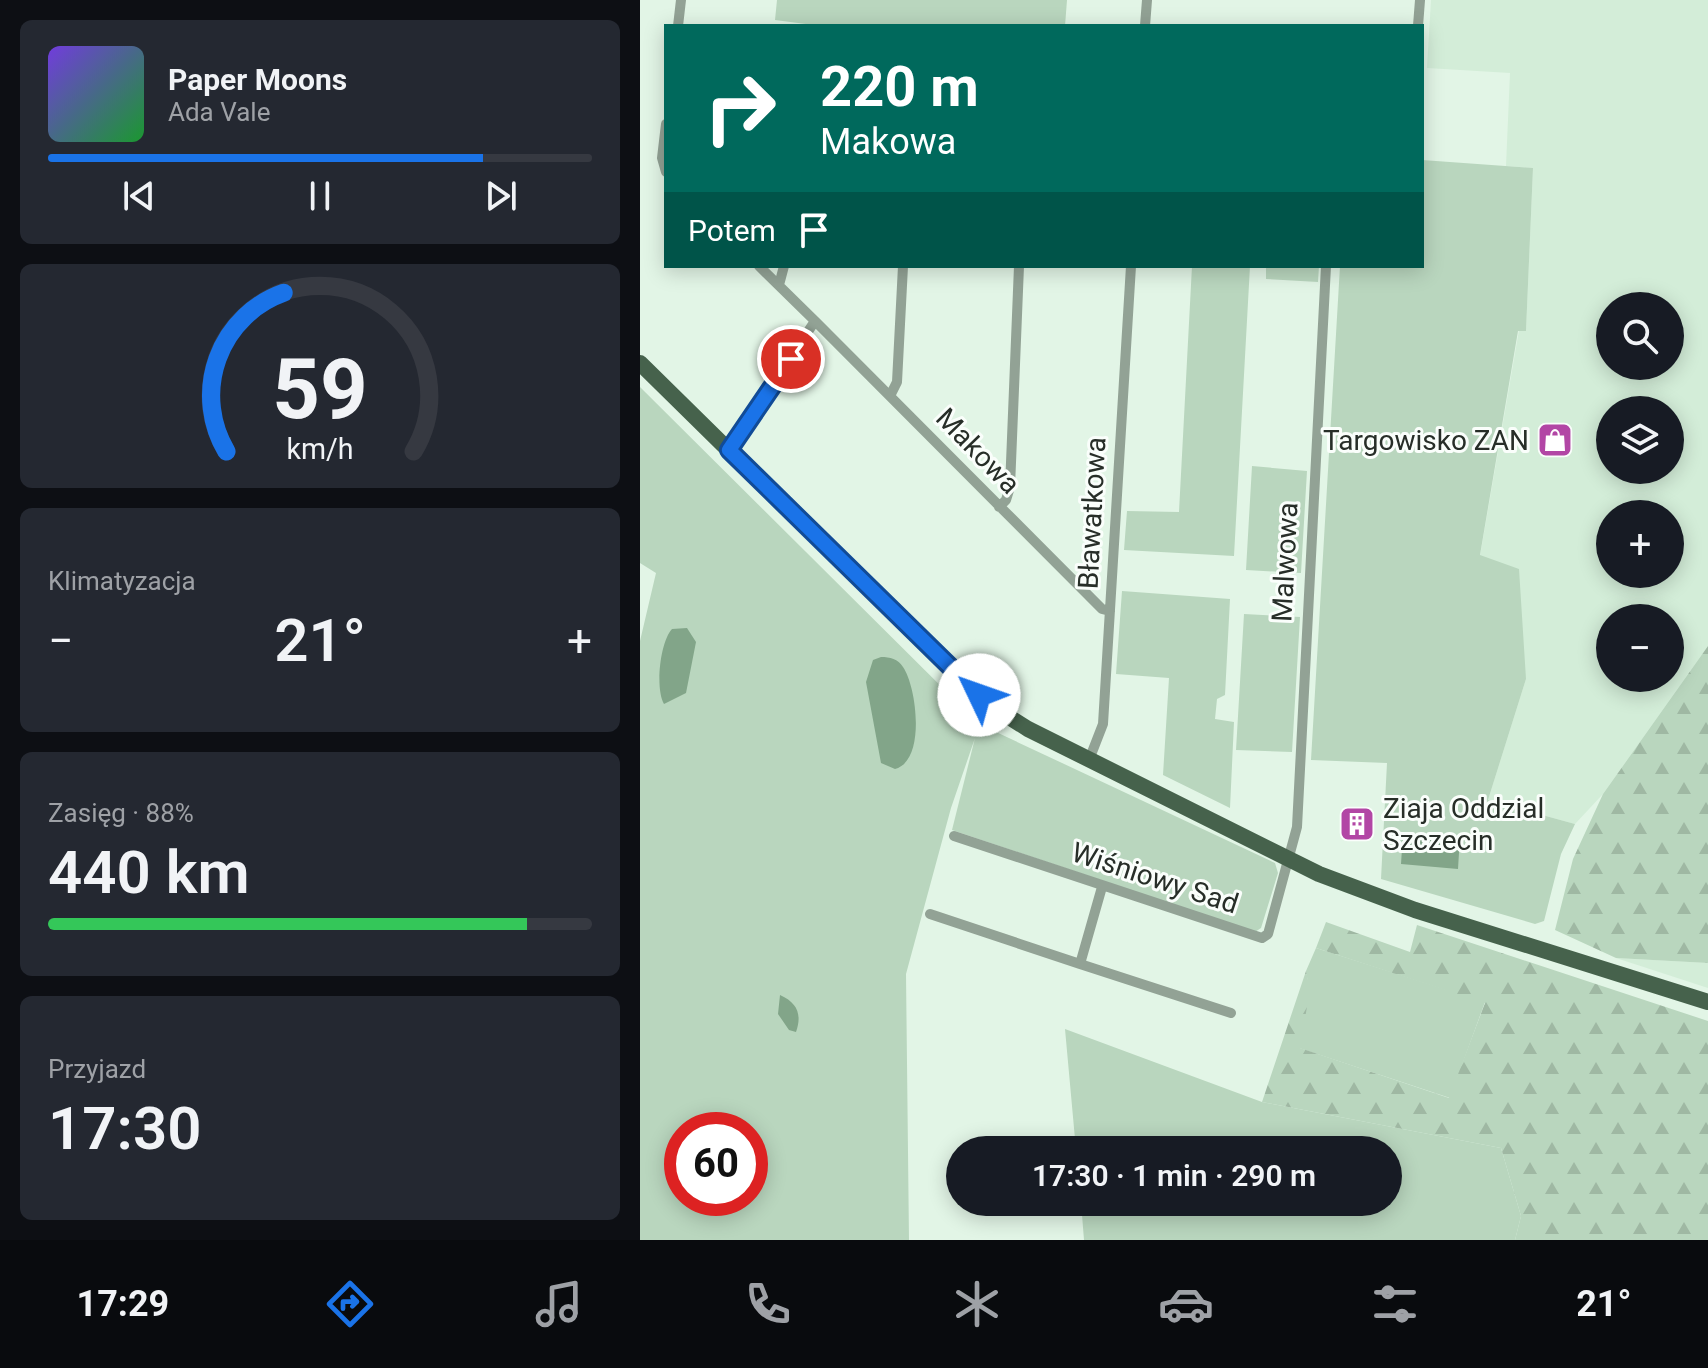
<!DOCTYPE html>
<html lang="pl">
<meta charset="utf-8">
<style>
:root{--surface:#171b24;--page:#242831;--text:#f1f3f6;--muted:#9ea1a6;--line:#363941;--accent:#1a73e8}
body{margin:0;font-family:Roboto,sans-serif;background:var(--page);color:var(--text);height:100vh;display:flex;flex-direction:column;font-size:30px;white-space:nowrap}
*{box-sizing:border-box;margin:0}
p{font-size:26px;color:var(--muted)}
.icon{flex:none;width:44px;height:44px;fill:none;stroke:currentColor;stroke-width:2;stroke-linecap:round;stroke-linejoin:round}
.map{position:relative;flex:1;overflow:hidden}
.details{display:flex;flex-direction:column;gap:20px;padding:20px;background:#0d0f14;width:640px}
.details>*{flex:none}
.guide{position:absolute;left:24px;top:24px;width:760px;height:244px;border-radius:0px;box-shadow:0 4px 20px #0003;background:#00695c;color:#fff;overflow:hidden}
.controls{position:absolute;left:956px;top:292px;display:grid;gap:16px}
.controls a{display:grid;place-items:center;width:88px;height:88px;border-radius:50%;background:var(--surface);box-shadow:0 4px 20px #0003;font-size:40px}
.speed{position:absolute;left:24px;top:1112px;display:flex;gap:16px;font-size:40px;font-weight:700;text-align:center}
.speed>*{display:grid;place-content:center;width:104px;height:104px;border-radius:50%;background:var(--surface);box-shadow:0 4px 20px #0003;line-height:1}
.speed .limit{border:12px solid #d22;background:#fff;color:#111}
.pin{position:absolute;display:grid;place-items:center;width:68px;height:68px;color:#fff;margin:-34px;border:4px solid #fff;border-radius:50%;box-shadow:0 2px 8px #0007}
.me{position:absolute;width:88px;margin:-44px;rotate:312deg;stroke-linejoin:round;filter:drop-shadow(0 0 6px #0008)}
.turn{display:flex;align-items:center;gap:28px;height:168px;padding:0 24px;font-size:36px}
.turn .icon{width:104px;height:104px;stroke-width:2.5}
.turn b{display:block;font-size:56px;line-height:68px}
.then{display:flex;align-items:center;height:76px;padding:0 24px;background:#0003;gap:16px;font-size:30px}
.big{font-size:60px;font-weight:600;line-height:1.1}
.details .widget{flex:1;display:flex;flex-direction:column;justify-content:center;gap:12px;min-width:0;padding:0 28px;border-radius:12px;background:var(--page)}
.details .dial{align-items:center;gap:0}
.dial svg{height:208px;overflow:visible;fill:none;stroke:var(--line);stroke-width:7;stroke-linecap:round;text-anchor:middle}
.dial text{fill:var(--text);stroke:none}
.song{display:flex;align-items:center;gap:24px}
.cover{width:96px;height:96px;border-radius:12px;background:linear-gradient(135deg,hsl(260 70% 55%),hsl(130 70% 35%))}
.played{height:8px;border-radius:4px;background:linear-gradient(90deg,var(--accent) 80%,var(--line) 80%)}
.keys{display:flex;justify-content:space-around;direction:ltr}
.heat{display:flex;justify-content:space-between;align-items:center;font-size:44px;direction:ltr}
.charge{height:12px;border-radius:6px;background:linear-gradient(90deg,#34c759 88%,var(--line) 0)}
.trip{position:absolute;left:306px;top:1136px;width:456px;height:80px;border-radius:40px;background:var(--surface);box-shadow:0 4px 20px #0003;font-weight:600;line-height:80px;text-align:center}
.menu{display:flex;height:128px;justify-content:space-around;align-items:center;background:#090b0e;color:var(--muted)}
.menu .icon{width:56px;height:56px}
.menu .selected{color:var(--accent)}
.menu b{font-size:36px;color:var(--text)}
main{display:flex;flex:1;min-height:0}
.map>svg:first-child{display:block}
.built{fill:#d3edd8;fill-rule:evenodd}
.green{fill:#b9d6be;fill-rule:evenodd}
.forest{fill:url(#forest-firs)}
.water{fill:#82a589}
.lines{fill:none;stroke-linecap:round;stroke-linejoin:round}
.minor{stroke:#92a295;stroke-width:10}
.primary{stroke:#46624c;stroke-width:16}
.route-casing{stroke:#114b97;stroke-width:20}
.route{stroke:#1a73e8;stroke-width:14}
.labels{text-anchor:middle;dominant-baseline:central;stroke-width:6;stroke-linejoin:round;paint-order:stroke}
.poi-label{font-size:28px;fill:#272e28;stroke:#fafefb;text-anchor:end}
.street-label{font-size:28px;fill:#272e28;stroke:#fafefb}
</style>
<main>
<section class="details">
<div class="widget">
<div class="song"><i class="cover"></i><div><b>Paper Moons</b><p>Ada Vale</p></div></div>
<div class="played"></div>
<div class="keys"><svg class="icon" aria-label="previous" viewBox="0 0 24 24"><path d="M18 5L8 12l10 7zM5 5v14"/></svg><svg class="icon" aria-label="pause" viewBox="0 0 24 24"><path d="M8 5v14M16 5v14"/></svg><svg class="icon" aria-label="next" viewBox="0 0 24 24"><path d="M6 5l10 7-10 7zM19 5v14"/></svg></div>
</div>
<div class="widget dial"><svg viewBox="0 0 100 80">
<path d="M14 69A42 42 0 1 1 86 69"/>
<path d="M14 69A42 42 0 0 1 36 8" stroke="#1a73e8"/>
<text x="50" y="56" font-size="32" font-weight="700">59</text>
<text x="50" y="72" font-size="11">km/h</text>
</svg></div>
<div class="widget"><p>Klimatyzacja</p>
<div class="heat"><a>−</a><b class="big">21°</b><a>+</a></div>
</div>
<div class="widget"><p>Zasięg · 88%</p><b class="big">440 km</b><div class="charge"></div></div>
<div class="widget"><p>Przyjazd</p><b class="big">17:30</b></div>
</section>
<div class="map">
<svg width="1068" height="1240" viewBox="0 0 1068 1240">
<defs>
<pattern id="forest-firs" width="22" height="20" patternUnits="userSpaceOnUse" patternTransform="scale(2)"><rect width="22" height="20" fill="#b9d6be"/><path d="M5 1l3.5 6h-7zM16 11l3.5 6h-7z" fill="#9fb8a3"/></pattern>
</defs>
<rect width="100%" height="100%" fill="#e2f5e6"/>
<!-- built -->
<path class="built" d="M791 0H1068V646L963 794 935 824 848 800 886 679 840 556 879 330 886 331 893 168 866 166 870 73 787 68ZM970 306H1030V366H970ZM970 410H1030V470H970ZM970 514H1030V574H970ZM970 618H1030V678H970Z
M976 958 1068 963V988Z"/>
<!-- green -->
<path class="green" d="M137 0H427L425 26H181L135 20Z
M782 160 893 168 886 331H878L840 555 879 569 886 679 848 800 935 824 921 854 904 921 895 924 741 879 747 763 671 760 700 266H782Z
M552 266H610L594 556 484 550 487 511 539 512Z
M626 266H679L678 282 626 279Z
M0 387 339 724 635 863 638 873 621 928 615 932 312 830 335 738 311 808 266 974 269 1240H0V641L16 573 0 563ZM42 1130H110V1198H42Z
M612 466 667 471 661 573 606 570Z
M482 591 590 599 585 695 577 699 575 719 594 722 590 808 523 775 529 678 476 674Z
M604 614 660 617 652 752 596 750Z
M676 948 845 1002 810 1098 659 1048 669 989 666 971Z
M425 1029 622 1102 861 1148 881 1216 875 1240H444L441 1202H748V1150H436Z"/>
<!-- forest -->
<path class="forest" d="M1068 646V963L976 958 915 930 933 859 963 794Z
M686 922 770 952 777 925 1068 1021V1240H875L881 1216 861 1148 622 1102 666 971 670 989 660 1048 809 1098 845 1003 676 948Z"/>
<!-- water -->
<path class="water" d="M47 628 56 642 46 693 24 704C15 689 20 642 32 629Z
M241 657C250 657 258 659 263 667 277 687 286 761 255 769L241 763 226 682 233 660Z
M763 833 820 836 818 869 761 864Z
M140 995C158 1003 162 1015 156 1032L149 1030 138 1014Z"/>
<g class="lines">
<!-- minor -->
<path class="minor" d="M38 26 41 0
M505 26 507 0
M778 26 780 0
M26 124 22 158 26 172
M139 285 144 266
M175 321 462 609 470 611
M250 396 257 382 263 266
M89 450 175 321 119 266
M359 507 366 500 370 487 379 266
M449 760 463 724 491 266
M314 836 622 938 628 934 657 827 686 266
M462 887 440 964 591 1013
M290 914 440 964"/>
<!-- primary -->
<path class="primary" d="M0 363 321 679 358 710 388 729 679 874 775 910 1068 1002"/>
</g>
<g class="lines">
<defs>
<path id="route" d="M151 359 89 450 339 695"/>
</defs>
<!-- route casing -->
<use href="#route" class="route-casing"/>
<!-- route -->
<use href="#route" class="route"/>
</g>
<!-- icons -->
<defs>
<symbol id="shop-square" viewBox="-11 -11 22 22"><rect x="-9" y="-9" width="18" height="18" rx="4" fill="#b246a5" stroke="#fafefb"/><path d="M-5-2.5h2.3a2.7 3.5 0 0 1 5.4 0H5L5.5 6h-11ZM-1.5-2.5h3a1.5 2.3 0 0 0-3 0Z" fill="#fff"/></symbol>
<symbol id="building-square" viewBox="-11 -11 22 22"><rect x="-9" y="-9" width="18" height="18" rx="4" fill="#b246a5" stroke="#fafefb"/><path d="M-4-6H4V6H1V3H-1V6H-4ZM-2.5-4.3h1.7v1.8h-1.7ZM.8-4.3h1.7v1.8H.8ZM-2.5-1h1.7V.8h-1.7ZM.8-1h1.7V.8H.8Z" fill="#fff"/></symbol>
</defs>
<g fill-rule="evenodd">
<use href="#shop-square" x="895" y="420" width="40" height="40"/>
<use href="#building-square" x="697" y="804" width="40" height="40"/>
</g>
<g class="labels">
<!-- poi labels -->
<g class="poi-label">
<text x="889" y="440">Targowisko ZAN</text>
<text x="743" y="808" text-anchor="start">Ziaja Oddzial<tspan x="743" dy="32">Szczecin</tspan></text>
</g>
<!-- street labels -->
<g class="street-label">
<text transform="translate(338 451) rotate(46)">Makowa</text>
<text transform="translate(452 513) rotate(-87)">Bławatkowa</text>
<text transform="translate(645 562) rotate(-87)">Malwowa</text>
<text transform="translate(515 878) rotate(18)">Wiśniowy Sad</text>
</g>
</g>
</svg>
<div class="controls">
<a><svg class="icon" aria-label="search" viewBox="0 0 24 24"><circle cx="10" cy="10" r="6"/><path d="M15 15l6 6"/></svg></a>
<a><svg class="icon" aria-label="layers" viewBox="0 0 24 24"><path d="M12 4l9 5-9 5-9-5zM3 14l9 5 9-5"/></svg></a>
<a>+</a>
<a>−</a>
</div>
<div class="speed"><div class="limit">60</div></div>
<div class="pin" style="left:151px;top:359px;background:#d93025"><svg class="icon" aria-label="arrive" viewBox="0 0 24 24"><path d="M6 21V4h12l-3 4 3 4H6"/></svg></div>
<svg class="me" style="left:339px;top:695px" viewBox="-20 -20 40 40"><circle r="19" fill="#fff"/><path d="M0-13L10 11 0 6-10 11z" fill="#1a73e8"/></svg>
<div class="trip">17:30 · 1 min · 290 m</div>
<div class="guide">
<div class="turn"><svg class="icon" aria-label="right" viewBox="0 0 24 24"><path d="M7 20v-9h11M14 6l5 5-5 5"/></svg><div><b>220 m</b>Makowa</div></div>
<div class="then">Potem<svg class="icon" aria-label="arrive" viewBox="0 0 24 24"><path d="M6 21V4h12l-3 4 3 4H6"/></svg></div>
</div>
</div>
</main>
<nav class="menu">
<b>17:29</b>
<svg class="icon selected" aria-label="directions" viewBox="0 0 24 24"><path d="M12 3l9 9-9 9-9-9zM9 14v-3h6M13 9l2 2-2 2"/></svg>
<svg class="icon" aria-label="music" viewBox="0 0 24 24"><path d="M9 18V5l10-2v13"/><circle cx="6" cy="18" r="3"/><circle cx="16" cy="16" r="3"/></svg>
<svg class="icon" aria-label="phone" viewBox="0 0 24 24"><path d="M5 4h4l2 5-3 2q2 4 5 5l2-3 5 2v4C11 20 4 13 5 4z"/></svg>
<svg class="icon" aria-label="climate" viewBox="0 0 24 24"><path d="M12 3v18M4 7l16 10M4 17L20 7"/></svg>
<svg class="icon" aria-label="car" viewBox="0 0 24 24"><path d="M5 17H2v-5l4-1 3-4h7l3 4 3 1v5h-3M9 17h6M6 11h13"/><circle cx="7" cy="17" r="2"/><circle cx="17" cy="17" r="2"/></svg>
<svg class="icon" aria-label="filters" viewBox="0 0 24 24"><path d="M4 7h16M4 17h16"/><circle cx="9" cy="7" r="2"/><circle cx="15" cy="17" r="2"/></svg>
<b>21°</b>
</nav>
